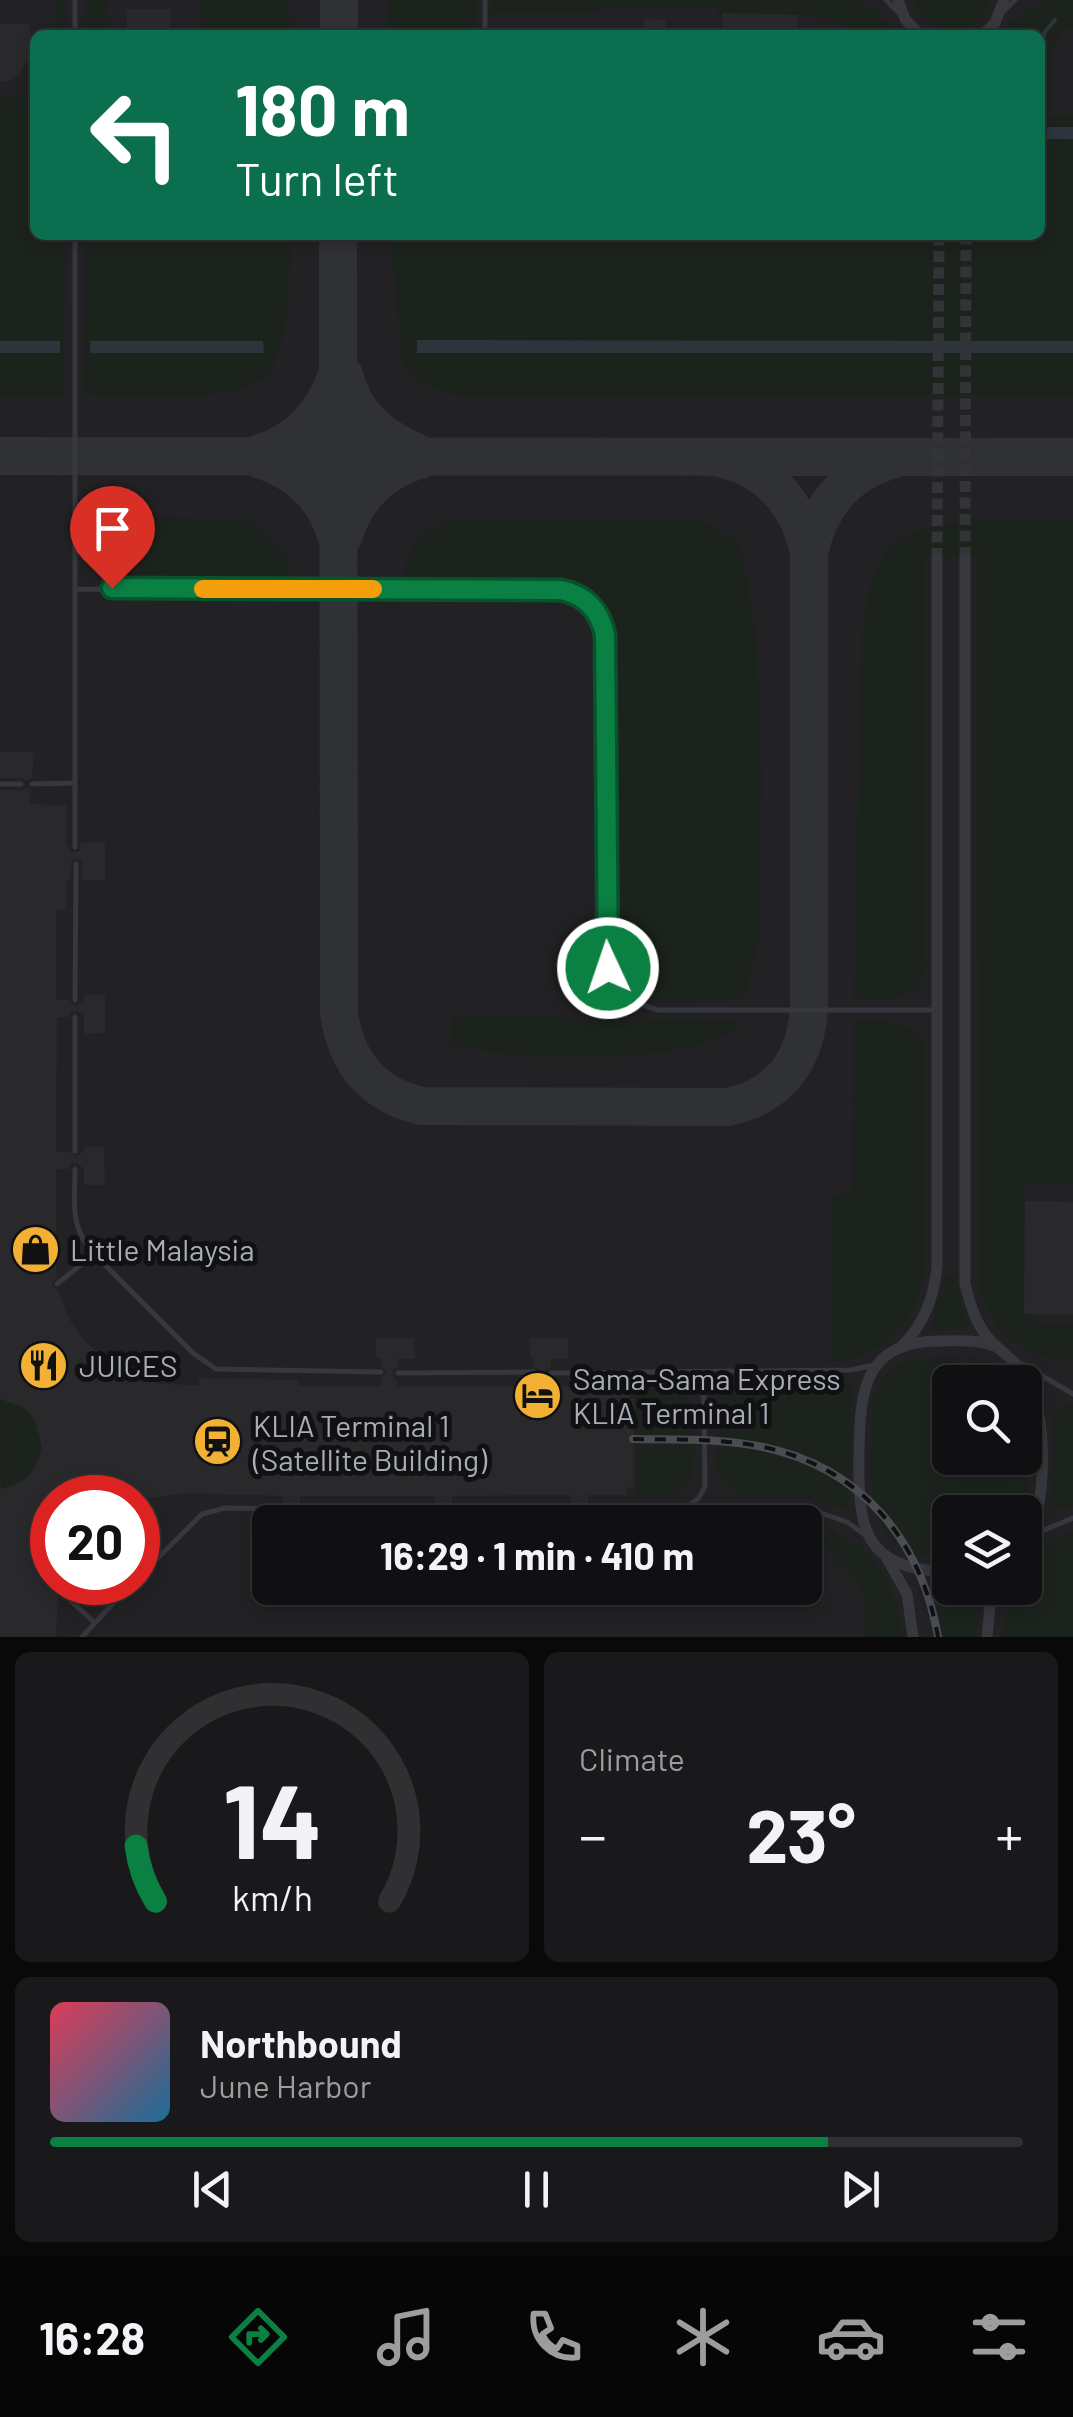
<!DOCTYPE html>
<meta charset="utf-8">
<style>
:root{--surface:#101012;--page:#19191b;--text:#f1f3f6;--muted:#9c9d9f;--line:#303032;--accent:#0b8043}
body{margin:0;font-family:Barlow,sans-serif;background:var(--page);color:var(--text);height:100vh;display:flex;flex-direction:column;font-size:38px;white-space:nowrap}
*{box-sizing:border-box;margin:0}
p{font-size:32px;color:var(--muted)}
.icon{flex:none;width:55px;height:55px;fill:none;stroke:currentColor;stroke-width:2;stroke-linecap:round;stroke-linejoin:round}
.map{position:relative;height:1637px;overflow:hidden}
.panel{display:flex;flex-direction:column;gap:15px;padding:15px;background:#09090a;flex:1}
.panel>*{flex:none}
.top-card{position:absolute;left:30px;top:30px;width:1015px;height:210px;border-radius:15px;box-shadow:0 5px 15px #0003,0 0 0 2px var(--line);background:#0b6e4f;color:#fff;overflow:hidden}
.buttons{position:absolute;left:932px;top:1365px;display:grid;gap:20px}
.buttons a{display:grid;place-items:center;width:110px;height:110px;border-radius:15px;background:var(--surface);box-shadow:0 5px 15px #0003,0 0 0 2px var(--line);font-size:50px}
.speed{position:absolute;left:30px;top:1475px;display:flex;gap:20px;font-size:50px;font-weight:700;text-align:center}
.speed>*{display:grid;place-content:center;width:130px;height:130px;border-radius:50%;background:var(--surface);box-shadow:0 5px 15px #0003,0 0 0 2px var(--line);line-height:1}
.speed .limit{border:15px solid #d22;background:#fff;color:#111}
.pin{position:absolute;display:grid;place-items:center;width:85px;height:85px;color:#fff;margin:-102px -42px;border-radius:50% 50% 50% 0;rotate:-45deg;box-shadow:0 0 10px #0007}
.pin .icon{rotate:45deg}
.me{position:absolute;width:110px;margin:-55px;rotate:357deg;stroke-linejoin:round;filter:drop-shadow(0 0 8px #0008)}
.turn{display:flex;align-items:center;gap:35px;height:210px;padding:0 40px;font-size:45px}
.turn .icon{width:130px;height:130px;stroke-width:2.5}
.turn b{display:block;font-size:70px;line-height:85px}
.big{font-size:75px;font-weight:700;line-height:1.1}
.panel .card{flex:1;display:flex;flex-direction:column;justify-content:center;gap:15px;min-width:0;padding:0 35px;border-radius:15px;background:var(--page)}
.panel .dial{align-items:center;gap:0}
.dial svg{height:260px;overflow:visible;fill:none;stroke:var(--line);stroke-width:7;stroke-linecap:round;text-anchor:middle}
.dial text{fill:var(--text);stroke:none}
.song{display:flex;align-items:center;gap:30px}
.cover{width:120px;height:120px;border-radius:15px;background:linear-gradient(135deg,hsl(350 70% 55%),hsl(200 70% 35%))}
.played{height:10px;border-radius:5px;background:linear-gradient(90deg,var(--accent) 80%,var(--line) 80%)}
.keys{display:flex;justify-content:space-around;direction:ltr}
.heat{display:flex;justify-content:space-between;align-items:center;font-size:55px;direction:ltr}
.panel .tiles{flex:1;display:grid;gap:15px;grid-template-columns:1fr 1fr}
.card:last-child{grid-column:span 2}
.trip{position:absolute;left:252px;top:1505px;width:570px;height:100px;border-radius:15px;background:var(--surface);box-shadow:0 5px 15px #0003,0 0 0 2px var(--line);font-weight:700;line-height:100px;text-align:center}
.dock{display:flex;height:160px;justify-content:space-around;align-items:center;background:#060607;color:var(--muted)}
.dock .icon{width:70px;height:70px}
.dock .selected{color:var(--accent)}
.dock b{font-size:45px;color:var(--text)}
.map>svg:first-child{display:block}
.built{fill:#222225;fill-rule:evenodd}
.green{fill:#1c231d}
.water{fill:#2c353c}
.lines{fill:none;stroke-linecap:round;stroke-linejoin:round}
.stream{stroke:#2c353c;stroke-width:4}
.taxiway{stroke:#303135;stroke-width:38}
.building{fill:#29292c}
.minor-tunnel{stroke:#333438;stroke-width:11;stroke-dasharray:11 5.5;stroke-linecap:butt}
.service{stroke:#37383d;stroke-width:5}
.minor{stroke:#37383d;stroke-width:11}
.rail-casing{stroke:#4a4c52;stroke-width:8}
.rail{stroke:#111113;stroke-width:4;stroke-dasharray:11;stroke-linecap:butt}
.route-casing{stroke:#07532c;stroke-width:25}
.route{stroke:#0b8043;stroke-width:18}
.slow{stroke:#f59e0b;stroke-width:18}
.labels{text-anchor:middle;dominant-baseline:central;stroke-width:10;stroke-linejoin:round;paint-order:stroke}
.poi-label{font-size:30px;fill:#a8adb8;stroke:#111113;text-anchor:start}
</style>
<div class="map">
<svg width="1073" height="1637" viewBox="0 0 1073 1637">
<rect width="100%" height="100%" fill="#161618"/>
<!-- built -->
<path class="built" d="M0 0H1073V1637H0ZM35 35H1040V235H35ZM950 1382H1025V1458H950ZM52 1498H138V1582H52ZM950 1512H1025V1588H950ZM270 1522H805V1588H270Z"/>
<!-- green -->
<path class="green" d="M56 0H66V35H55Z
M86 0H107L104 35 87 34Z
M200 0H287L290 35H201Z
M389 0H475L474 35H387Z
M490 0H856L880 13 899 35H849L848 26 813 14 718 16V7L602 6V11L491 13Z
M913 0H991C978 42 927 41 913 0Z
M1045 0H1073V28L1063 30 1049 54V116H1073V395H454L419 382 402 363 391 235H1040V35H1003L1015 19Z
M35 97V235H66L65 395H0V98Z
M85 235H291C289 272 290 325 276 360 256 411 129 395 84 394Z
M95 515 247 520 288 559 290 577 118 578C91 558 95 546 95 515Z
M452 519 696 520 711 524 737 543 743 558 756 634 762 776 759 939 744 1000 662 1001C636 995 621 982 616 956L615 630C608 605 593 588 568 581L402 580C408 547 421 531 452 519Z
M1073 519V1184H1024L1023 1314 1033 1315 1034 1323 1073 1325V1361C1022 1356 999 1339 979 1291L977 557 923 558 926 971C911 1006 886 999 854 999L862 635C866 611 868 573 885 554 924 510 1020 520 1073 519Z
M451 1017 740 1021C718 1060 573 1059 529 1056 503 1055 477 1049 451 1044Z
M854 1020C881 1021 906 1018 923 1042L924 1275C915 1326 883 1356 831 1362L832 1195 853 1194Z
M946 1275 955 1276 968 1330H934L931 1327Z
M913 1358H956V1382H950V1458H1025V1403L1027 1412 1029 1503 1025 1520V1512H950V1559C853 1559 873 1471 872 1401 879 1379 891 1366 913 1358Z
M970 1358 996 1364 1015 1382H971Z
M636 1381 664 1383 689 1399C695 1421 702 1485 675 1496 663 1500 647 1497 635 1497Z
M847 1381 851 1385 849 1511C832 1504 815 1498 796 1496 777 1494 752 1500 735 1490 716 1479 715 1463 715 1444 715 1429 712 1411 720 1398 735 1373 818 1381 847 1381Z
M0 1399C56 1408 54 1474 2 1489Z
M1069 1402 1073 1405V1506L1052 1511 1053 1413Z
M806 1520C866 1539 897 1574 902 1637H866L863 1590Z
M1073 1531V1637H1001L1011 1591 1013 1588H1025V1568L1053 1540Z
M931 1583H950V1588H985L975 1637H944Z"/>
<!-- water -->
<path class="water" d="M1040 127H1073V139H1040Z
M417 340 1073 341V353H417Z
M0 341H60V353H0Z
M90 341H263L264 353H90Z"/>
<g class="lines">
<!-- stream -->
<path class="stream" d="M1045 130 1044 33 1055 20"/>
<!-- taxiway -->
<path class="taxiway" d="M339 35V0
M338 235 339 1013C346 1063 373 1095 422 1106L728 1107C781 1096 807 1058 809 1005V553C799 502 765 465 713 457
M344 375C354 416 383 439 420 454
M260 453C300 441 323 414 337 375
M0 456 1073 457
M261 460C300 473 327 499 337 539
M343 537C355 499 381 471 420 460
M809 553C819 507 845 473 892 460"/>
</g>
<!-- building -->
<path class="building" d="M126 9H170L171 35H127Z
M722 13 798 15V35H722Z
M644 19 666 20V35H643Z
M0 24H30L31 62H26L20 74 10 81 0 82Z
M0 752H34L32 778 26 781 22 778H0Z
M26 787 31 790 29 804 66 805V842L71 852H79L81 842H105V880L82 881V862L77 858 72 859 70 881H67L66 910H56V1000H69L76 1006 84 1000V995H105V1033L84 1034V1016L77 1011 71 1012 69 1017H57L56 1152 69 1151 76 1157 84 1151V1147H104L105 1185H84V1169L77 1163 71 1164 69 1169H56V1277L51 1286 58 1290 70 1321 84 1340 116 1368 160 1384 199 1385V1378L298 1380V1386H381V1378L387 1371 381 1366V1358H376V1338H414L415 1359H398V1367L392 1371 398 1386H534V1378L540 1371 534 1366V1358H530L529 1338H568V1359H551V1367L545 1371 551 1386 629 1387V1399H634L633 1488 627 1487V1495H588V1503L582 1508 588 1515V1522H571V1515L577 1510 571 1503V1495L452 1496V1504L446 1511 452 1516V1522H435V1516L441 1511 435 1504V1496H300V1504L294 1511 300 1516V1522H283V1515L289 1508 283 1503V1496L187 1493 138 1500 52 1498V1582H59L56 1637H0V1489L17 1484 30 1475 38 1462 42 1447 35 1420 25 1408 0 1399V790H22Z
M1025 1201 1073 1202V1315L1024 1314Z"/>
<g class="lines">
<!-- minor-tunnel -->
<path class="minor-tunnel" d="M965 558 966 235
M937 559 939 235"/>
<!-- service -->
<path class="service" d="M886 0 899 13
M1003 12 1015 0
M75 35V0
M485 35V0
M75 235V847
M75 589 561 590C585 595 600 610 605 635V955C610 985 628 1002 658 1010H934
M0 784H21
M32 784 75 783
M75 1000 76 864
M75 1151V1017
M75 1169C75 1204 69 1226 94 1254L193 1353 216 1369 381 1372
M57 1284 93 1255
M1022 1364 1073 1394
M398 1373 534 1372
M551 1373 851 1370 874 1365
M683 1374 699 1385 704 1398 705 1486 699 1498 688 1506
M588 1509H809L847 1522 865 1535
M300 1510H435
M452 1510 571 1509
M1035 1534 1073 1518
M138 1578 202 1514 225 1508 283 1509
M62 1593 94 1622
M82 1637 133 1582"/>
<!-- minor -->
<path class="minor" d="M898 0 905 19 920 35
M982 35 995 23 1004 0
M965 558V1284C970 1304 976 1325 990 1340 1002 1353 1018 1362 1027 1378 1048 1413 1048 1510 1025 1543
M900 1348C924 1325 934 1298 937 1266V559
M886 1557 907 1594 913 1637
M950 1572C862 1569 858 1529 859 1453 860 1392 863 1341 940 1341 959 1341 977 1339 994 1346
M987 1637 990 1606 997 1588"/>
<defs>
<path id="rail" d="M633 1439C676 1440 722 1438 763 1447 862 1468 921 1540 938 1637"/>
</defs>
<!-- rail casing -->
<use href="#rail" class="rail-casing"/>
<!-- rail -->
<use href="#rail" class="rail"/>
</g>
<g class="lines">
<defs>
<path id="route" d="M112 588 561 590C585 595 600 610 605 635L608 968"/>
</defs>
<!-- route casing -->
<use href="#route" class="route-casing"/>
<!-- route -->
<use href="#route" class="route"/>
<!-- slow -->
<path class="slow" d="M203 589H373"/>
</g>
<!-- icons -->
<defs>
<symbol id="shop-disc" viewBox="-11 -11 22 22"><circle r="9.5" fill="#f2b134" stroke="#111113"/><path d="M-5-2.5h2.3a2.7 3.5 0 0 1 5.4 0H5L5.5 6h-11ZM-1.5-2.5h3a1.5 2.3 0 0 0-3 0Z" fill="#111"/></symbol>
<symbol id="restaurant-disc" viewBox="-11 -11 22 22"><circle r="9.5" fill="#f2b134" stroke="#111113"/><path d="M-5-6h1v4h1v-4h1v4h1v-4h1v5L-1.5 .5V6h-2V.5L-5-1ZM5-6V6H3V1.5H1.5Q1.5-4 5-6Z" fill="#111"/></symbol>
<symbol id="hotel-disc" viewBox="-11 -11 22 22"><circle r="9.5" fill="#f2b134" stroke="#111113"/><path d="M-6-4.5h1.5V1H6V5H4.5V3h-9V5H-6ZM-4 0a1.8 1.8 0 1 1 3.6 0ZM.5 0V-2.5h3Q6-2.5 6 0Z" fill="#111"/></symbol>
<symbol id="station-disc" viewBox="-11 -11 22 22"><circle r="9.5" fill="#f2b134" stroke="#111113"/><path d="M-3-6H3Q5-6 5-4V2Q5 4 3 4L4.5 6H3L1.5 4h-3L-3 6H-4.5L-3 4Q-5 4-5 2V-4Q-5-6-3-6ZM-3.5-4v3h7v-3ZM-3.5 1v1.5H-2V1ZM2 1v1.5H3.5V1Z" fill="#111"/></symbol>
</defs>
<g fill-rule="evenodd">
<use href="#shop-disc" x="8" y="1222" width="55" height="55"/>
<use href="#restaurant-disc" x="16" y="1338" width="55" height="55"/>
<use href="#hotel-disc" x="510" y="1368" width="55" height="55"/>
<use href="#station-disc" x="190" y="1414" width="55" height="55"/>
</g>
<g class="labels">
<!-- poi labels -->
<g class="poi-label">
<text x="70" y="1249">Little Malaysia</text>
<text x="79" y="1365">JUICES</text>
<text x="573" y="1378">Sama-Sama Express<tspan x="573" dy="34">KLIA Terminal 1</tspan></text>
<text x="253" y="1425">KLIA Terminal 1<tspan x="253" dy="34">(Satellite Building)</tspan></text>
</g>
</g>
</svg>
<div class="buttons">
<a><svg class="icon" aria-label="search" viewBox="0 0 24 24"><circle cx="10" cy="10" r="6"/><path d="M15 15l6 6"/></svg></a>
<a><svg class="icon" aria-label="layers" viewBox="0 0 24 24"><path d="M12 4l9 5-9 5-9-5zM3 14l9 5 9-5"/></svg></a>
</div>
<div class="speed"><div class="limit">20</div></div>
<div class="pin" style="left:112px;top:588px;background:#d93025"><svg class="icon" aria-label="arrive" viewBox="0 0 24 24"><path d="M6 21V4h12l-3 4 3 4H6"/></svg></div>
<svg class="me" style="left:608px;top:968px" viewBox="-20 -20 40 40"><circle r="17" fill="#0b8043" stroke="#fff" stroke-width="3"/><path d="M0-11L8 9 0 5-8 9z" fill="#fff"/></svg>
<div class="trip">16:29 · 1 min · 410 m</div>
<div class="top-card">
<div class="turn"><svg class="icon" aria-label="left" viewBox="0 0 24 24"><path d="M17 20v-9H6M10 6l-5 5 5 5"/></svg><div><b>180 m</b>Turn left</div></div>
</div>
</div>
<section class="panel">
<div class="tiles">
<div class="card dial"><svg viewBox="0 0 100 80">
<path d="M14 69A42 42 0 1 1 86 69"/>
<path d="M14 69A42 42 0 0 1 8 52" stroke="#0b8043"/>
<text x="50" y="56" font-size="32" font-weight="700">14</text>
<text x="50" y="72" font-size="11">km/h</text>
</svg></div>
<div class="card"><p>Climate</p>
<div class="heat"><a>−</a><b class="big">23°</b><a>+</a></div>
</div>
<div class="card">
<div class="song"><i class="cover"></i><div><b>Northbound</b><p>June Harbor</p></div></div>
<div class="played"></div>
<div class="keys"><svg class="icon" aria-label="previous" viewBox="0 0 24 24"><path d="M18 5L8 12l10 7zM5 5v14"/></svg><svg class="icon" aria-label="pause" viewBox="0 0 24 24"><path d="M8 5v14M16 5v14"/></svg><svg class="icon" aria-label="next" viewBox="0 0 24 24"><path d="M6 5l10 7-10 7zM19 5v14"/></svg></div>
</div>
</div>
</section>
<nav class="dock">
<b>16:28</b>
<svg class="icon selected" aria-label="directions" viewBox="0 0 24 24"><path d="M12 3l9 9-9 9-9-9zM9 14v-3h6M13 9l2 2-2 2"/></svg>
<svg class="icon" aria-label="music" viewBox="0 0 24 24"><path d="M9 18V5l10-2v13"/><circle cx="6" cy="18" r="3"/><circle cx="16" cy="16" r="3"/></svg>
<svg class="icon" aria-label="phone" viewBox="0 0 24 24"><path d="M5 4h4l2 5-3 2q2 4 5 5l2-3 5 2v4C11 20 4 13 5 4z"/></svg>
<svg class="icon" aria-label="climate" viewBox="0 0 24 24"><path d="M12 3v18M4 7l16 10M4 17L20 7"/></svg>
<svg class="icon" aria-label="car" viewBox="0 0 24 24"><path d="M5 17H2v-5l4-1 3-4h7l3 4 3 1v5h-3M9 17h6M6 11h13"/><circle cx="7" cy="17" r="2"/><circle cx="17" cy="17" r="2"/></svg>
<svg class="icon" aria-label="filters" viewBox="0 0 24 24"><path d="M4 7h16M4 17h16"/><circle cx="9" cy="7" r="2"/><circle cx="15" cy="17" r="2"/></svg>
</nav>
